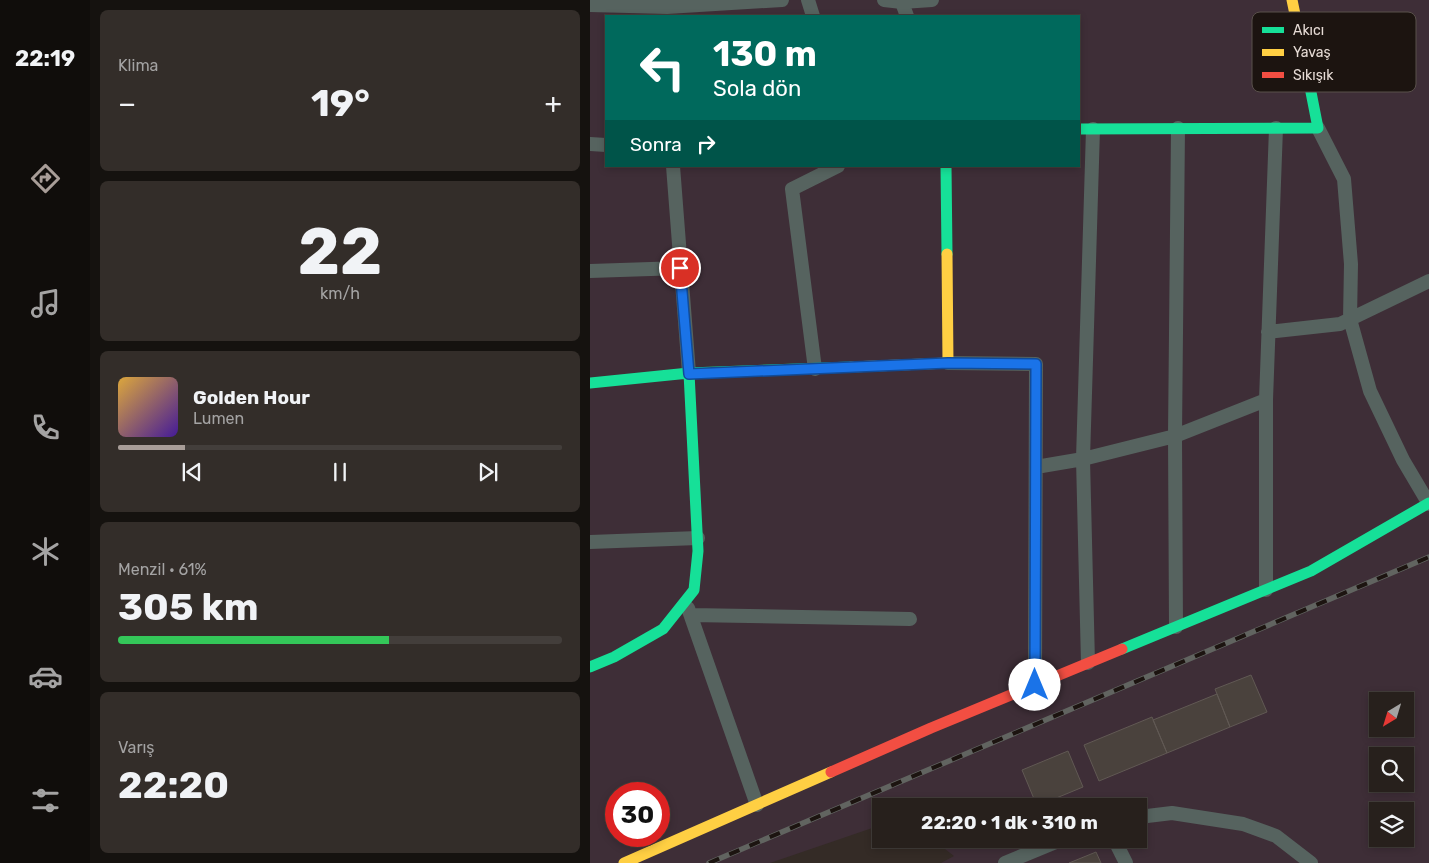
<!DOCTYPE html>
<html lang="tr">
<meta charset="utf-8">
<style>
:root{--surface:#27201c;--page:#332d29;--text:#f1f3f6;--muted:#a4a3a3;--line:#433e3b;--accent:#a89d98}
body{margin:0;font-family:Rubik,sans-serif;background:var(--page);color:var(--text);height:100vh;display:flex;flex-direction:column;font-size:19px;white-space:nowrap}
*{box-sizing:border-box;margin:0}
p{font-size:16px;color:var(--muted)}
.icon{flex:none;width:28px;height:28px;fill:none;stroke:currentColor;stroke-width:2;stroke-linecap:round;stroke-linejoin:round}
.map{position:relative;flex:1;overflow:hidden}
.sheet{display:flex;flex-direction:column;gap:10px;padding:10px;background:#15120f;width:500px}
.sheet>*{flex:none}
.guide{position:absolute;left:15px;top:15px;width:475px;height:152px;border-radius:0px;box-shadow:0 2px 8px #0003,0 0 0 1px var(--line);background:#00695c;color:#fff;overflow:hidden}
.needle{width:32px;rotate:218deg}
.tools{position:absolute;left:779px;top:692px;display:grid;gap:10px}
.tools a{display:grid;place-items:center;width:45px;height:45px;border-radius:0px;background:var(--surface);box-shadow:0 2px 8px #0003,0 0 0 1px var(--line);font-size:25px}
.speed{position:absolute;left:15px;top:782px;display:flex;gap:10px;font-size:25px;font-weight:700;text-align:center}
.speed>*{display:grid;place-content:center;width:65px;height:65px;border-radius:50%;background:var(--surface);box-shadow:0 2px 8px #0003,0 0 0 1px var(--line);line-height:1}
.speed .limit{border:8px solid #d22;background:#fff;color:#111}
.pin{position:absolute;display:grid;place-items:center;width:42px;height:42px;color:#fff;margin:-21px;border:2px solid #fff;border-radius:50%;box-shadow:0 1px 5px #0007}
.me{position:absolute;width:55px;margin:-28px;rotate:0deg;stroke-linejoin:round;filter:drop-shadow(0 0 4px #0008)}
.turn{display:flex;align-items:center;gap:18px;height:105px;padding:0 25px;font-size:22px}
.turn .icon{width:65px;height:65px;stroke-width:2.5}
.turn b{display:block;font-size:35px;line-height:42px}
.then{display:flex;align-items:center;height:48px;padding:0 25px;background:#0003;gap:10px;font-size:19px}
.big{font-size:38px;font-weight:700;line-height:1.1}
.sheet .card{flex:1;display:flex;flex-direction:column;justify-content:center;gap:8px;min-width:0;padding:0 18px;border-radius:8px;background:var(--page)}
.sheet .dial{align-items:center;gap:0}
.dial b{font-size:65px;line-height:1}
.song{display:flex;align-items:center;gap:15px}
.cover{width:60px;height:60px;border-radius:8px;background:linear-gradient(135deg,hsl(40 70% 55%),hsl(260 70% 35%))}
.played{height:5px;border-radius:2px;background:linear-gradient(90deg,var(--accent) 15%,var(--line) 15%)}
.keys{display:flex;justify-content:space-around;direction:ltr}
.heat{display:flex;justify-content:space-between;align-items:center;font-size:28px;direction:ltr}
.charge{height:8px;border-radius:4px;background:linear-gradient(90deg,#34c759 61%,var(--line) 0)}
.trip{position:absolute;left:282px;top:798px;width:275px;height:50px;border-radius:0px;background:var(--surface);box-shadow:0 2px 8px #0003,0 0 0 1px var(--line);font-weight:700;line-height:50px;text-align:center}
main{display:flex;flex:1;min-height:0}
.tabs{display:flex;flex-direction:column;width:90px;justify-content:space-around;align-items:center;background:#100d0b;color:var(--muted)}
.tabs .icon{width:35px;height:35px}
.tabs .on{color:var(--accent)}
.tabs b{font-size:22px;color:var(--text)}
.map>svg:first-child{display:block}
.industrial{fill:#3e2e37;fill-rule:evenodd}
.building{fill:#4a423d;stroke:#615954}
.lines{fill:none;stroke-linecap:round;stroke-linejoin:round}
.street{stroke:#56635f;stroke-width:14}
.fast{stroke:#16e098;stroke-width:11}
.slow{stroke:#ffcf43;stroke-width:11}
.jam{stroke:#f24e42;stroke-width:11}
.rail-casing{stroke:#616460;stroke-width:5.5}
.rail{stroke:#1c1410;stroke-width:4;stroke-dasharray:11;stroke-linecap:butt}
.route-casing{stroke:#114b97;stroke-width:12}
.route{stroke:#1a73e8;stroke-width:9}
.key{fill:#1c1410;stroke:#59504b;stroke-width:1}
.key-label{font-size:14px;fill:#e6dbd5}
</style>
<main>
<nav class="tabs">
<b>22:19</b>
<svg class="icon on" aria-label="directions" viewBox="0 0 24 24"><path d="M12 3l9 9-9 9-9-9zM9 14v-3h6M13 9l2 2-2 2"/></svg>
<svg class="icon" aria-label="music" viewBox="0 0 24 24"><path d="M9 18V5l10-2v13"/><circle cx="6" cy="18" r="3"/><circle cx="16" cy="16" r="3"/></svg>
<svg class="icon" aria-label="phone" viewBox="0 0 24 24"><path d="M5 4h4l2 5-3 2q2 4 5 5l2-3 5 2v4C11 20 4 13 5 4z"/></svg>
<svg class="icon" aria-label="climate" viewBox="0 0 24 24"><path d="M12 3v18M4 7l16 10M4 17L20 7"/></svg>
<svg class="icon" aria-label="car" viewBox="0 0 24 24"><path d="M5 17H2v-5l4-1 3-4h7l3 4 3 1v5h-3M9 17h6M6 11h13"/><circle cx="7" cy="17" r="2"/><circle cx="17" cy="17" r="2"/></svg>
<svg class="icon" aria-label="filters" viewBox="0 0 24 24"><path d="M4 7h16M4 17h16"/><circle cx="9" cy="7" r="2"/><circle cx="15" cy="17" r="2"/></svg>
</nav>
<section class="sheet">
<div class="card"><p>Klima</p>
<div class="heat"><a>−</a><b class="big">19°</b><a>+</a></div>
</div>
<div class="card dial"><b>22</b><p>km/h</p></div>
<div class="card">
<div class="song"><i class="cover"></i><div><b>Golden Hour</b><p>Lumen</p></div></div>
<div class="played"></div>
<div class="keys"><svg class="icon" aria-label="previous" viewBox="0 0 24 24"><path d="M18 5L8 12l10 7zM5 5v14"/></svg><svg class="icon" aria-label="pause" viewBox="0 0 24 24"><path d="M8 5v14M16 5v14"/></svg><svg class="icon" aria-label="next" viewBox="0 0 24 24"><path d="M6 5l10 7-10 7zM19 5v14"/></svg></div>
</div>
<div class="card"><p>Menzil · 61%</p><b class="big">305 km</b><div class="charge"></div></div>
<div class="card"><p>Varış</p><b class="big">22:20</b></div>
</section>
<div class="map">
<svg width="839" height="863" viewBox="0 0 839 863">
<rect width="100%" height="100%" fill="#342b26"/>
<!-- industrial -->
<path class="industrial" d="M0 0H839V863H351L364 856 342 839H549V806H291V825L180 863H0ZM16 16H489V166H16ZM788 701H815V729H788ZM788 756H815V784H788ZM26 794H69V836H26ZM788 811H815V839H788Z"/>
<!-- building -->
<path class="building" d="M661 675 677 712 640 727 625 689Z
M627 694 640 727 577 753 563 720Z
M562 717 577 753 509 781 494 745Z
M478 751 493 787 447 806 432 770Z
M506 852 511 863H479Z"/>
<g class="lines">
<!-- street -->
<path class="street" d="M218 0 223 16
M294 0 312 2 342 0
M311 0 317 16
M0 5 77 7 192 0
M728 128 754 179 761 264 760 319 780 391 813 460 839 504
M0 144 16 145
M83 166 99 373
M0 271 91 268
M678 332 750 324 839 281
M358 363 446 364 445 685
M225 369 202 189 248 166
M446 467 493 459 585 436 676 400
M0 542 108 538
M676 590V400L686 128
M98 608 167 805
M101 615 320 619
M586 627 585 436 588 128
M498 663 493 459 503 129
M549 817 582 813 653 824 686 836 721 863
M524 839 536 863
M415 863 473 839"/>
<!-- fast -->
<path class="fast" d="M489 129 728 128 719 82
M356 166 357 254
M0 383 99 373 261 367
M532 649 721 571 839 503
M0 667 24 657 73 629 104 590 108 551 99 373"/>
<!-- slow -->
<path class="slow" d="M702 0 719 82
M261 367 358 363 357 254
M34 863 241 772"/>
<!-- jam -->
<path class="jam" d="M241 772 341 728 532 649"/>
<defs>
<path id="rail" d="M119 863 839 557"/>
</defs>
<!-- rail casing -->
<use href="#rail" class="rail-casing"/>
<!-- rail -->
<use href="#rail" class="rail"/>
</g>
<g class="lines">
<defs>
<path id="route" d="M90 268 99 374 358 363 446 364 445 685"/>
</defs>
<!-- route casing -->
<use href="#route" class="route-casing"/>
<!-- route -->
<use href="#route" class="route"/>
</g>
<!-- legend -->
<rect x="662" y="12" width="164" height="80" rx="8" class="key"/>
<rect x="672" y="27" width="22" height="6" fill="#16e098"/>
<rect x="672" y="49" width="22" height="7" fill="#ffcf43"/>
<rect x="672" y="72" width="22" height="6" fill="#f24e42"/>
<g class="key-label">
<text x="703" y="35">Akıcı</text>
<text x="703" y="57">Yavaş</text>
<text x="703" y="80">Sıkışık</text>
</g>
</svg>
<div class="tools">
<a><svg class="needle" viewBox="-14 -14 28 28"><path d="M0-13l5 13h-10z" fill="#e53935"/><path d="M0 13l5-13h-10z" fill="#a4a3a3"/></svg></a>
<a><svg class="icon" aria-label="search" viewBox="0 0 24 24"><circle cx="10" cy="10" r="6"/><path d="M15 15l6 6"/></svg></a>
<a><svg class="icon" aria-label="layers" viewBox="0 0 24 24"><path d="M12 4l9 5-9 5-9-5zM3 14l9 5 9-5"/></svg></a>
</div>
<div class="speed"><div class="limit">30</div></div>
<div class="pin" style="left:90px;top:268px;background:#d93025"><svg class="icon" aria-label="arrive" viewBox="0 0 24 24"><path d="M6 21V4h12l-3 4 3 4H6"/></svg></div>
<svg class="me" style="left:445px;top:685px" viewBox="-20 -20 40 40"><circle r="19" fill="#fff"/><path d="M0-13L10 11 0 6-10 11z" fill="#1a73e8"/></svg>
<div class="trip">22:20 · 1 dk · 310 m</div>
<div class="guide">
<div class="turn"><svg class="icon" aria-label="left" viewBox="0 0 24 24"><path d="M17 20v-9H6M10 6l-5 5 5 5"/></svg><div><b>130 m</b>Sola dön</div></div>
<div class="then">Sonra<svg class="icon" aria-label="right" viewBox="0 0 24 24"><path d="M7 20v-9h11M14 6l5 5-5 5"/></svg></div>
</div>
</div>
</main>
